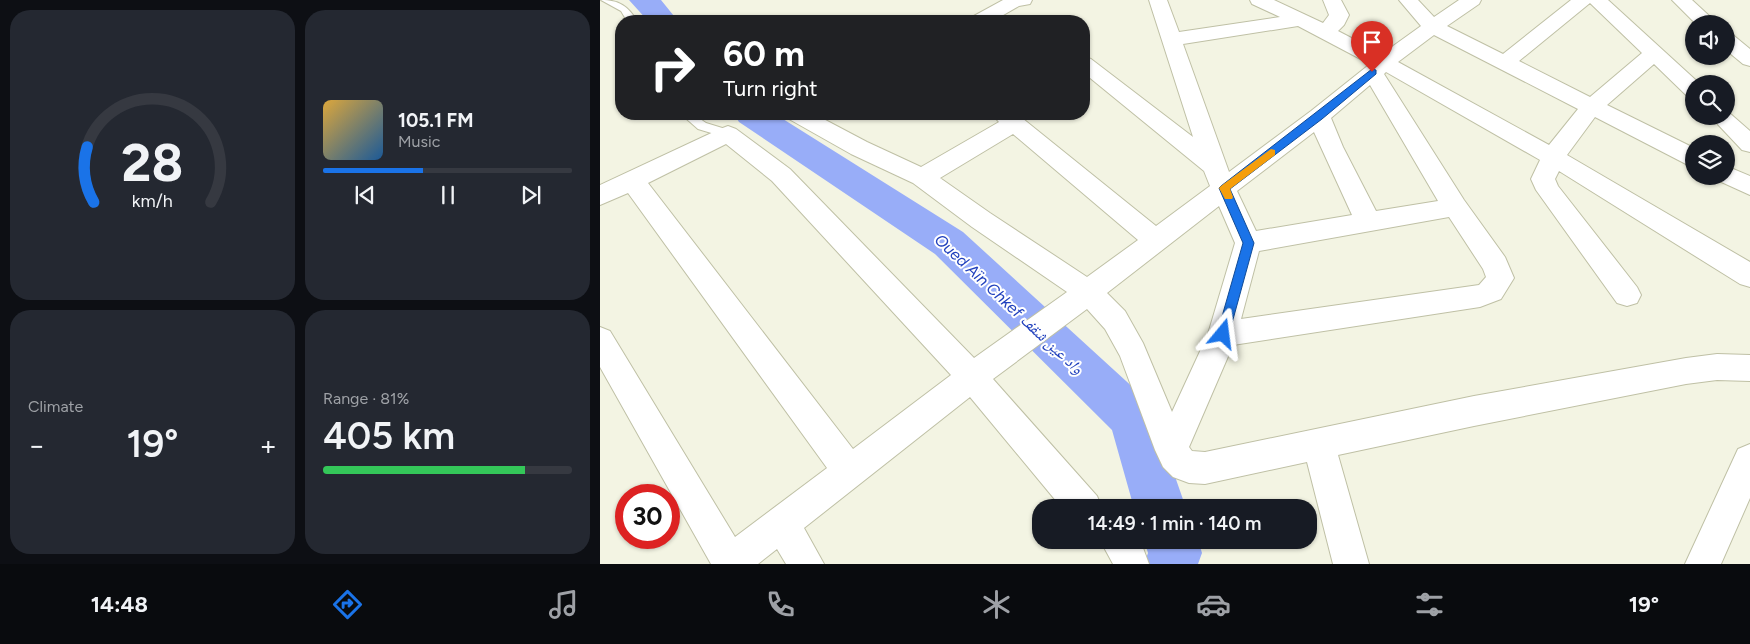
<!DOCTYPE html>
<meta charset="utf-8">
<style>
:root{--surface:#171b24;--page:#242831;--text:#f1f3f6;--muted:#9ea1a6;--line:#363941;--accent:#1a73e8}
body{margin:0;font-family:Figtree,"Noto Naskh Arabic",sans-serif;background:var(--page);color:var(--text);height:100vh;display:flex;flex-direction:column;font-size:19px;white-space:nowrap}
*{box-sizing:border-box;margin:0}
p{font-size:16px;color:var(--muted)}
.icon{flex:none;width:28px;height:28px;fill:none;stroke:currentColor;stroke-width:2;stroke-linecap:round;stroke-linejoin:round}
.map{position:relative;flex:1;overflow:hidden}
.sheet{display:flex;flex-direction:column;gap:10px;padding:10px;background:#0d0f14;width:600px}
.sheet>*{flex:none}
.guide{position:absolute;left:15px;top:15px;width:475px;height:105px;border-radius:20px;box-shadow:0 1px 4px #0004;background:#202124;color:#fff;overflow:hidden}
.fabs{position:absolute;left:1085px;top:15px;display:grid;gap:10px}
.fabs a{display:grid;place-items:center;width:50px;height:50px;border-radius:50%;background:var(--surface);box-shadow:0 1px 4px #0004;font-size:25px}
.speed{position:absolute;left:15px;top:484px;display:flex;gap:10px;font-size:25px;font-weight:700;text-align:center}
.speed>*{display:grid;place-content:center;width:65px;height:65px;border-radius:50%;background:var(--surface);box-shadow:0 1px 4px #0004;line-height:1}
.speed .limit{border:8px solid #d22;background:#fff;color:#111}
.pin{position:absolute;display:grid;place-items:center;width:42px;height:42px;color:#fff;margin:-51px -21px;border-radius:50% 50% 50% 0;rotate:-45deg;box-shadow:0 0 5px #0007}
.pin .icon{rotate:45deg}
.me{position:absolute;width:55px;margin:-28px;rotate:16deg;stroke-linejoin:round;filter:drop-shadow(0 0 4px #0008)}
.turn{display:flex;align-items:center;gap:18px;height:105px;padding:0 25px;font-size:22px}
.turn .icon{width:65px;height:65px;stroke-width:2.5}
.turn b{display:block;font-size:35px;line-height:42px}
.big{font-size:38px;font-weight:600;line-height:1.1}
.sheet .card{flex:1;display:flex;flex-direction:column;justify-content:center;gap:8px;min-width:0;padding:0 18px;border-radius:20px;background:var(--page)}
.sheet .dial{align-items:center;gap:0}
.dial svg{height:130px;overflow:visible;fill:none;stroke:var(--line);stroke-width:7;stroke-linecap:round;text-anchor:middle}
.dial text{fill:var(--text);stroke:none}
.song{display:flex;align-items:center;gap:15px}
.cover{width:60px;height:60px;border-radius:8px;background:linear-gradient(135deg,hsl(40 70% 55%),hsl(210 70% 35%))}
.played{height:5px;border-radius:2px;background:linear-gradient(90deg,var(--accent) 40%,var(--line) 40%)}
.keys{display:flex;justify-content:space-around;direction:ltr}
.heat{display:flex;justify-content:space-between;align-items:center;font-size:28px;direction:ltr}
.charge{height:8px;border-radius:4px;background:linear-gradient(90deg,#34c759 81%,var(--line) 0)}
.sheet .tiles{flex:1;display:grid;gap:10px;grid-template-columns:repeat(2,1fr)}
.trip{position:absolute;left:432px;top:499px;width:285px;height:50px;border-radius:20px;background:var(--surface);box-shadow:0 1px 4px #0004;font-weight:600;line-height:50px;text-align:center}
.tabs{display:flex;height:80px;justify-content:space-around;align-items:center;background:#090b0e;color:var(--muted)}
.tabs .icon{width:35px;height:35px}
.tabs .on{color:var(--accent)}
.tabs b{font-size:22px;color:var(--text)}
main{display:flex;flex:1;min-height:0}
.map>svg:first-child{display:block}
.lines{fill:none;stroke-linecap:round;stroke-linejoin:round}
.river{fill:#98adf8;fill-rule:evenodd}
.lane-casing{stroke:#bfc0a5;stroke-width:2}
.street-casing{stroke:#bfc0a5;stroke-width:2}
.lane{fill:#fff;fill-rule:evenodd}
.street{fill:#fff;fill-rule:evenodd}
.route{fill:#1a73e8;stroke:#114b97}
.slow{fill:#f59e0b}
.labels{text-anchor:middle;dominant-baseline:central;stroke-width:4;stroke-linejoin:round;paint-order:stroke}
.water-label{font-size:16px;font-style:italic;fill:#2141bd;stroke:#fff}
</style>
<main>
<section class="sheet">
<div class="tiles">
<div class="card dial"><svg viewBox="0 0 100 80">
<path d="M14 69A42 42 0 1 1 86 69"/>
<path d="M14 69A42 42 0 0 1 10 35" stroke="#1a73e8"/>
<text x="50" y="56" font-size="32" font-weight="700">28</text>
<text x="50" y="72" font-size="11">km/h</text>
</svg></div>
<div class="card">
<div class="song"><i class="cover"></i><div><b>105.1 FM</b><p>Music</p></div></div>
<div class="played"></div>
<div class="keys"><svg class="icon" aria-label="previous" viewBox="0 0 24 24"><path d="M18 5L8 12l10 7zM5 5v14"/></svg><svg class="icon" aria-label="pause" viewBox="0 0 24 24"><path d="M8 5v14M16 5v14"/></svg><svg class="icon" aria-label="next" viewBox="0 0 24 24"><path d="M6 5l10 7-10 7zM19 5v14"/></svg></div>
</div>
<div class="card"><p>Climate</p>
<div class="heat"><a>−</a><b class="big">19°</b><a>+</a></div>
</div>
<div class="card"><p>Range · 81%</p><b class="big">405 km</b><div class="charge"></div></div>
</div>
</section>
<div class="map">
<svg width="1150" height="564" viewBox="0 0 1150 564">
<rect width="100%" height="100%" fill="#f3f4e3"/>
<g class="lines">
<!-- river -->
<path class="river" d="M29 0H61L78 21H48Z
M134 114H175L363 232 549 402 586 508H534L512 430 335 254 139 122Z
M544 540H598L602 553 598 564H544L548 553Z"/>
<defs>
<path id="lane" d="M1 0C19 0 28 6 37 21H27L21 11Z
M81 114H93L106 123 132 131 134 134 128 138 98 129Z"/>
<path id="street" d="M403 0H432L430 4 419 6 393 21H369L372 17Z
M549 0H567L579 32 680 17 652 4 650 0H674L723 23 729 15 723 0H741L749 15 744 25 738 31 782 54 821 26 799 0H818L834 17 859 0H881L879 4 847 26 903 54 971 0H1008L1100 84H1094V97L1086 95 1054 64 1007 105 1094 148V166L1086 164 995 117 967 155 1150 262V287L1140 284 959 171 955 179 958 186 1037 287 1041 295 1037 303 1027 306 1017 303 936 190 931 179 940 160 786 72 784 74 864 200 905 257 914 278 901 299 880 307 633 345 589 447 592 451 605 452 874 396 1086 358 1117 354 1150 355V381L1117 380 1086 384 874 426 738 455 769 564H733L707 462 605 484 589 483 573 477 563 467 555 450 520 356 505 329 487 309 393 379 497 496 502 508H462L370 397 204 528 224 564H186L177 549 158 564H111L0 367V327L10 331 135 537 227 468 28 193 0 205V185L120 129 128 126 136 129 190 169 374 358 467 292 372 227 313 183 251 154 189 119 186 114H214L267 142 321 167 399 122 392 114H417L556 226 610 186 604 171 484 73V57L491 59 593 137ZM990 3 1042 53 990 97 919 61ZM698 26 770 64 711 111 629 172 583 44ZM834 35 978 109 949 145 798 62ZM770 85 838 201 776 211 743 147 731 118ZM714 132 752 215 656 231 637 191ZM413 134 538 240 487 277 390 213 340 178ZM126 144 172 181 351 375 253 449 48 183ZM619 206 635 243 608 334 572 412 543 343 525 311 507 293ZM849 217 883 269 886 277 879 285 641 319 659 251Z
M1072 0H1092L1118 24H1096Z
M1126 33 1133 35 1150 49V66L1143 64 1126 50Z
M1126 110 1150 131V152L1142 150 1110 116H1126Z
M1126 166 1150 176V195L1117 180 1115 176H1126Z
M1150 444V498L1121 564H1085L1138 449Z
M500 540H540L549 564H513Z"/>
</defs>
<!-- lane casing -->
<use href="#lane" class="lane-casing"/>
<!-- street casing -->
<use href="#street" class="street-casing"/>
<!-- lane -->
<use href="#lane" class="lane"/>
<!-- street -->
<use href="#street" class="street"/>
</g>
<!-- route -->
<path class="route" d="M772 69 776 70V74L722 119 630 189 654 243 629 334 627 337 623 339 618 337 617 334 643 243 619 188 621 186Z"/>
<!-- slow -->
<path class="slow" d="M671 149 675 150V155L630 189 633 197 632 199H625L619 188 621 186Z"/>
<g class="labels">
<!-- water labels -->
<g class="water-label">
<text transform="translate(409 304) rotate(43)">Oued Aïn Chkef واد عين شقف</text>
</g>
</g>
</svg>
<div class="fabs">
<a><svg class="icon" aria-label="sound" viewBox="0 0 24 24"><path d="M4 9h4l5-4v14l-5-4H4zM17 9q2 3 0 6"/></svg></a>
<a><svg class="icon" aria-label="search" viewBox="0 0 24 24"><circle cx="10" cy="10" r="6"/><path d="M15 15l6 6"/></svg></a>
<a><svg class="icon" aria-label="layers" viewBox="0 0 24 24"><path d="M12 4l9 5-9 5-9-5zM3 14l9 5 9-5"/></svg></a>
</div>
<div class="speed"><div class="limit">30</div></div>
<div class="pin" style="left:772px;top:72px;background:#d93025"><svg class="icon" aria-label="arrive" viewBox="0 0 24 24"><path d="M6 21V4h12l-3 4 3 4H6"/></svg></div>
<svg class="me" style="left:623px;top:334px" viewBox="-20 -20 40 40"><path d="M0-17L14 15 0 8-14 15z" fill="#1a73e8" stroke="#fff" stroke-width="4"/></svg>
<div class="trip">14:49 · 1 min · 140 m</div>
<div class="guide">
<div class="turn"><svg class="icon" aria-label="right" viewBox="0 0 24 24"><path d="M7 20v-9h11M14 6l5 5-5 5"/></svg><div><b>60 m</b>Turn right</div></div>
</div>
</div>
</main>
<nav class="tabs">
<b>14:48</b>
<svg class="icon on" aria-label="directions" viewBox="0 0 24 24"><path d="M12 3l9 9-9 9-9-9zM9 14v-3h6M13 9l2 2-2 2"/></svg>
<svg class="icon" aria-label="music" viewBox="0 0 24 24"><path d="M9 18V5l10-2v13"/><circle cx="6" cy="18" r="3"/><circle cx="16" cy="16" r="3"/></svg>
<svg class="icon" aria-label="phone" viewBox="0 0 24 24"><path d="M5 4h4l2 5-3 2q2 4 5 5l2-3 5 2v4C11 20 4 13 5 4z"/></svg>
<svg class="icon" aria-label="climate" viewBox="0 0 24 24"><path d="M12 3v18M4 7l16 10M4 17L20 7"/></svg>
<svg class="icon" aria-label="car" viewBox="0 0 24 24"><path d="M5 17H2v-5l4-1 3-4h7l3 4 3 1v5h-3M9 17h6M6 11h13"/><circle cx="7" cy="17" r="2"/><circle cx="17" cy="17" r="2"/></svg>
<svg class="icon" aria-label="filters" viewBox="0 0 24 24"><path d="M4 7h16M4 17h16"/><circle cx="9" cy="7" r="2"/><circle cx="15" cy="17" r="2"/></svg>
<b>19°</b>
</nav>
